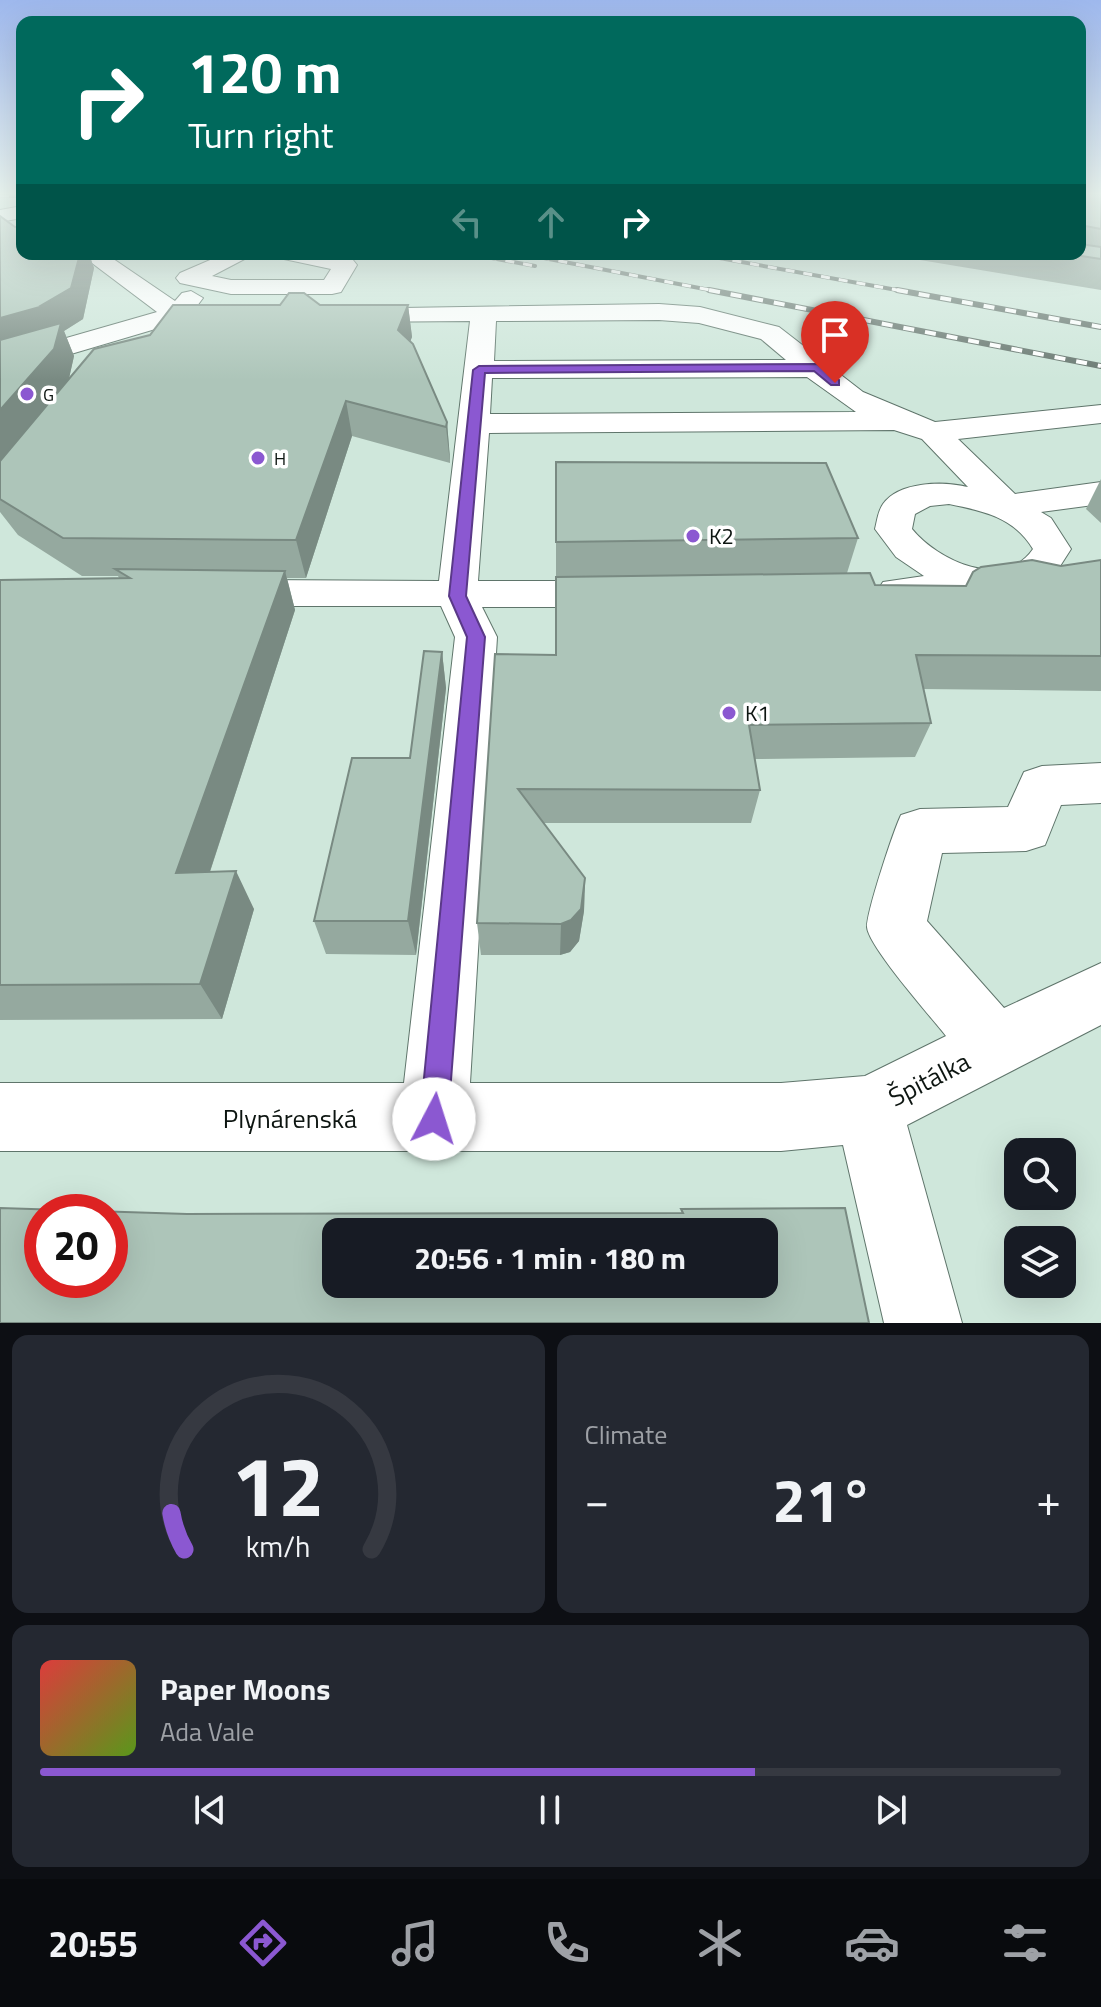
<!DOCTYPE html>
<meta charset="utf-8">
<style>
:root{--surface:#171b24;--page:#242831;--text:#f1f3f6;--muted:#9ea1a6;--line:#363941;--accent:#8b58d1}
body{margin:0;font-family:"Titillium Web",sans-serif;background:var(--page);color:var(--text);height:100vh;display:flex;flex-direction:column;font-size:30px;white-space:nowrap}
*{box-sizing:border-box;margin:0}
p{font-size:26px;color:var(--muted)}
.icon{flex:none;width:44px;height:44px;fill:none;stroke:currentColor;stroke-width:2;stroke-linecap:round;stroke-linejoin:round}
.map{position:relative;height:1323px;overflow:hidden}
.panel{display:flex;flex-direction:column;gap:12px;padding:12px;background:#0d0f14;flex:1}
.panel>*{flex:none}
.hud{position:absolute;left:16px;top:16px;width:1070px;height:244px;border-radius:16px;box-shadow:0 8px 32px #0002;background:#00695c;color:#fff;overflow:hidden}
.controls{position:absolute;left:1004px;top:1138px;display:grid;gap:16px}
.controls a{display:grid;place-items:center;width:72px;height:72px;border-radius:16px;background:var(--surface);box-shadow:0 8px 32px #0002;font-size:40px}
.speed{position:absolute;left:24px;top:1194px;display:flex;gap:16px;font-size:40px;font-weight:700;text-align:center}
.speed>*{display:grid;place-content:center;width:104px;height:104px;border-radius:50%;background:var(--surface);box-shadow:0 8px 32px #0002;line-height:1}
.speed .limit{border:12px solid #d22;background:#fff;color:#111}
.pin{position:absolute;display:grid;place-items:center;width:68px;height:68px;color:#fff;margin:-82px -34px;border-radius:50% 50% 50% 0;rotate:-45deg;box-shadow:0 0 8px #0007}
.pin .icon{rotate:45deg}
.me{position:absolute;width:88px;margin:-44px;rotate:5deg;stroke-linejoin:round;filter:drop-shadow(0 0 6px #0008)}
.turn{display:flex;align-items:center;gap:28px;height:168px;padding:0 40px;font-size:36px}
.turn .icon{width:104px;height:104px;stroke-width:2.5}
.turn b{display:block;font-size:56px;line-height:68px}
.lanes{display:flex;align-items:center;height:76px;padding:0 40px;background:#0003;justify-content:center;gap:40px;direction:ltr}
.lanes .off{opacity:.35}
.big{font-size:60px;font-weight:700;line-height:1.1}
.panel .widget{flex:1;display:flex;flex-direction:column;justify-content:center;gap:12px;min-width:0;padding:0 28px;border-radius:16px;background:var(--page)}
.panel .dial{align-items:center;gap:0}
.dial svg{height:208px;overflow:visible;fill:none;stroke:var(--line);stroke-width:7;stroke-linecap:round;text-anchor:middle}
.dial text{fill:var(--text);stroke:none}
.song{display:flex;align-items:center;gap:24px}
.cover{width:96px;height:96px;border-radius:12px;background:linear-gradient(135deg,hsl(0 70% 55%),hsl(90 70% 35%))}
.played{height:8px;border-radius:4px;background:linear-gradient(90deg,var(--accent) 70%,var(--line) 70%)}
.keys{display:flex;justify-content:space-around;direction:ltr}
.heat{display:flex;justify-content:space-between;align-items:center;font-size:44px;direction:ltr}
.panel .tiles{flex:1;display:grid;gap:12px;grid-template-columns:1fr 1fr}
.widget:last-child{grid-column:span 2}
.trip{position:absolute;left:322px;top:1218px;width:456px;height:80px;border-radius:16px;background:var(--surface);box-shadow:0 8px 32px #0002;font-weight:700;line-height:80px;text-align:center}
.tabs{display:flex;height:128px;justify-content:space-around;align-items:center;background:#090b0e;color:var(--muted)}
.tabs .icon{width:56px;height:56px}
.tabs .current{color:var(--accent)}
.tabs b{font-size:36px;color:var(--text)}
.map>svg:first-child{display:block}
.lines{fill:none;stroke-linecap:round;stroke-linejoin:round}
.minor-casing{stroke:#5f756b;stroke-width:2}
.minor{fill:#fff;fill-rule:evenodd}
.rail-far1-casing{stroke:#687770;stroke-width:4}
.rail-casing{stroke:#687770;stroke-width:6}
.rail-far1{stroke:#fff;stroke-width:3;stroke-dasharray:9;stroke-linecap:butt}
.rail{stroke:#fff;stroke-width:4;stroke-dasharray:11;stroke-linecap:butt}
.wall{fill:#95a99f}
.shaded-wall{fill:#798a82}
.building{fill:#adc5b9;stroke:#798a82;stroke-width:2;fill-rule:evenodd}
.route{fill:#8b58d1;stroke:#5a3988;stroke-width:2}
.poi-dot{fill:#8b58d1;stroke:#fff;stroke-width:3}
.labels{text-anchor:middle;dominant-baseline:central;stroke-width:7;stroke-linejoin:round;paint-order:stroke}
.far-poi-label{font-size:18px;fill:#0d1511;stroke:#fff;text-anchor:start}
.poi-label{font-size:22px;fill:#0d1511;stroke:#fff;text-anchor:start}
.near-street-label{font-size:26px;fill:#0d1511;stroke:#fff}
</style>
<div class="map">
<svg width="1101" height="1323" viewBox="0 0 1101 1323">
<rect width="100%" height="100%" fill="#cfe7db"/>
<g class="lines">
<defs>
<path id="minor" d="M22 206V218L0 222V210Z
M80 254H106L175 301 182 293 191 291 203 298 197 306H228L241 314 228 322H179L0 375V357L157 312Z
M224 254H254L212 276 231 280H324L331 269 284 259 281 254H325L353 260 357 265 341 292 332 294H231L180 283 176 278 180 273Z
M659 304 700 307 779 327 863 392 935 422 1101 405V423L958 439 1015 494 1101 482V504L1041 512 1051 518 1071 549 1055 574 1036 588 897 604 883 600 877 591 883 582 924 576 896 557 875 529C877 521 878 511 883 504 899 481 944 481 968 487L922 439 894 430 489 433 478 581H617L631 585 637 594 631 603 617 607H482L497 637 470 1083H781L865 1076 946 1036C932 1018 868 946 867 927 867 911 893 832 901 815L920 809 1008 807 1024 772 1042 766 1101 763V803L1061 805 1045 845 1026 851 942 853 927 921 1004 1008 1101 963V1025L907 1125 962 1323H884L843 1145 781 1151H0V1083H404L455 637 441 606H229L215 602 209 593 215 584 229 580 439 581 470 321 349 322 336 314 340 309ZM659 320 699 323 761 339 786 360 494 361 496 321ZM807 377 856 412 490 414 492 378ZM949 504C983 511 1014 517 1033 549 1004 592 937 560 912 529L915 514 930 506Z"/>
</defs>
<!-- minor casing -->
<use href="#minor" class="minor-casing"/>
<!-- minor -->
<use href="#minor" class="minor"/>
<defs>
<path id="rail-far1" d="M0 196H22
M470 254 535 266
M523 254 720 292
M697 254 908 292"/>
<path id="rail" d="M709 290 1101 366
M897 290 1101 327"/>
</defs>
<!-- rail-far1 casing -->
<use href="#rail-far1" class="rail-far1-casing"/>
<!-- rail casing -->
<use href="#rail" class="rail-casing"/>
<!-- rail-far1 -->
<use href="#rail-far1" class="rail-far1"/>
<!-- rail -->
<use href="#rail" class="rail"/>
</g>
<!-- wall -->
<path class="wall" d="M1080 194H1101V290L884 254H1080Z
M0 216 15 227 22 254H89L94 268 83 319 64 331 74 356 69 378 320 305H408L412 337 410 341 447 422 450 463 352 436 306 578H287L295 610 210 872 254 909 222 1019 0 1020V580L119 578 118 576H82L18 535 0 512Z
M556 462 858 538 847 573 875 585 966 586 1061 566 1101 560V691L923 689 931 723 915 757 755 759 760 790 751 823H543L585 878 584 911 579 941 570 952 560 955H481L477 923 556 655Z
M1101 479V523L1086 509Z
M442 652 446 688 416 955 326 954 314 921 410 758Z"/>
<!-- shaded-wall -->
<path class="shaded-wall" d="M80 254H89L94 268 83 319 64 331 74 356 68 383 0 467V318L42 305Z
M408 305 412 337 402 363 398 330Z
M346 401 352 436 306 578 296 540Z
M447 422 450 458V463L446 427Z
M285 571 295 610 197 911 176 873Z
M442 652 446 688 416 955 408 921Z
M236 871 254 909 222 1019 200 984Z
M585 878 584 911 579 941 570 952 560 955 561 924Z"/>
<!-- building -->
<path class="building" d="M1080 194H1101V229L1080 225Z
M0 216 15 227 22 226V254H80L71 288 42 305H47L0 318Z
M1080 244 1101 247V259L1068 254H1080Z
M289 293H304L320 305H408L398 330 413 344 447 422 446 427 346 401 296 540 63 538 0 499V461L94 349 150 335 173 305H280Z
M61 323 54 349 0 410V340Z
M556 462 826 463 858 538 556 542Z
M1032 560 1061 566 1101 560V656L916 655 931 723 749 725 760 790 518 789 585 878 581 909 571 920 561 924 477 923 495 654 556 655V577L870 573 875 585 966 586 973 572 981 567Z
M115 569 285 571 176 873 236 871 200 984 0 985V580L130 578Z
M424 651 442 652 408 921H314L352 758H410Z
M0 1208 187 1214 683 1213 681 1209 845 1208 869 1323H0ZM42 1212H110V1280H42ZM336 1232H764V1284H336Z"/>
<!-- sky -->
<linearGradient id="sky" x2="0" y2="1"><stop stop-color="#9eb8ed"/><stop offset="0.51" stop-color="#e9f4ef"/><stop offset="1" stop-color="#e9f4ef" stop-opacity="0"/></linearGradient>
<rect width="1101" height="380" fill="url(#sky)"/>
<!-- route -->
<path class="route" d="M817 364 839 380V385H831L814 371 485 373 466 596 485 637 448 1119 444 1129 434 1133 424 1129 420 1119 467 637 449 596 473 370 479 366Z"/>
<!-- markers -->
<g class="poi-dot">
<circle cx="27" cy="394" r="8"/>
<circle cx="258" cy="458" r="8"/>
<circle cx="693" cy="536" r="8"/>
<circle cx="729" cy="713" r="8"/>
</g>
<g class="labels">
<!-- far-poi labels -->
<g class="far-poi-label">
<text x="43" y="394">G</text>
<text x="274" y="458">H</text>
</g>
<!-- poi labels -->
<g class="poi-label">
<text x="709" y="536">K2</text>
<text x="745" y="713">K1</text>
</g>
<!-- near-street labels -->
<g class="near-street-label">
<text transform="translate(929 1079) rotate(-27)">Špitálka</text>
<text x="290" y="1118">Plynárenská</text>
</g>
</g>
</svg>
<div class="controls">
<a><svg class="icon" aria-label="search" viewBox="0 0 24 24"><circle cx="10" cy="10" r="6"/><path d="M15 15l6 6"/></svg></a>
<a><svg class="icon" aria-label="layers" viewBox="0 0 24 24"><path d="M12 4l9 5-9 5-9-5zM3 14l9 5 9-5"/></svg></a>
</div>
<div class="speed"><div class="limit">20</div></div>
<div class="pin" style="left:835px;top:383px;background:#d93025"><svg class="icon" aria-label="arrive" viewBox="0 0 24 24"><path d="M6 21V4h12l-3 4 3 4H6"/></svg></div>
<svg class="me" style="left:434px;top:1119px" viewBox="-20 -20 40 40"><circle r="19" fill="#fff"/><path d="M0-13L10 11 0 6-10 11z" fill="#8b58d1"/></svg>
<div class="trip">20:56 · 1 min · 180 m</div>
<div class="hud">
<div class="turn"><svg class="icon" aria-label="right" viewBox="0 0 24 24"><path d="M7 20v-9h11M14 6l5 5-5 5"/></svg><div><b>120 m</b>Turn right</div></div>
<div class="lanes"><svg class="icon off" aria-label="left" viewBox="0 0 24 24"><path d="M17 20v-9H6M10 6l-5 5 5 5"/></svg><svg class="icon off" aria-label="ahead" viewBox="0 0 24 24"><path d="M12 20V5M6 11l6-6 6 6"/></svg><svg class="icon" aria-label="right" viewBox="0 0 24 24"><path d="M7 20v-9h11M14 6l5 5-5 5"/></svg></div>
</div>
</div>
<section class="panel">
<div class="tiles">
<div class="widget dial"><svg viewBox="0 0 100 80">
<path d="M14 69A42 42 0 1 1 86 69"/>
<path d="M14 69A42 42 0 0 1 9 55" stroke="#8b58d1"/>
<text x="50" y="56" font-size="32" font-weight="700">12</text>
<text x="50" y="72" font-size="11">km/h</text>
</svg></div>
<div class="widget"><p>Climate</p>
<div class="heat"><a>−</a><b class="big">21°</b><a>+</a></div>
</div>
<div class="widget">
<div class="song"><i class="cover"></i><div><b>Paper Moons</b><p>Ada Vale</p></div></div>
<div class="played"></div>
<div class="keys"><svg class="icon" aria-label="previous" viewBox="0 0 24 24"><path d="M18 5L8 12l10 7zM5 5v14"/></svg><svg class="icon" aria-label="pause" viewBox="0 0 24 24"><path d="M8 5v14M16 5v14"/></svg><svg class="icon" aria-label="next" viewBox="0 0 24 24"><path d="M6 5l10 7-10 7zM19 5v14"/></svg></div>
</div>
</div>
</section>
<nav class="tabs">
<b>20:55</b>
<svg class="icon current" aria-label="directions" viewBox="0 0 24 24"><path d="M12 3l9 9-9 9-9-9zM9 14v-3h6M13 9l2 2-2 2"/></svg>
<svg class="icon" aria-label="music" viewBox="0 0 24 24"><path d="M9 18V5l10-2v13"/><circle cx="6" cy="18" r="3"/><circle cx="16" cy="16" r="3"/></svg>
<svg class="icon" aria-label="phone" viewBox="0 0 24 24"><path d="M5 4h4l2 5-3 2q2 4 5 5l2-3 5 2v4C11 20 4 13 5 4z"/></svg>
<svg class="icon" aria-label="climate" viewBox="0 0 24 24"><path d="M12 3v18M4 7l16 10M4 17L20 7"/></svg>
<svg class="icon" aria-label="car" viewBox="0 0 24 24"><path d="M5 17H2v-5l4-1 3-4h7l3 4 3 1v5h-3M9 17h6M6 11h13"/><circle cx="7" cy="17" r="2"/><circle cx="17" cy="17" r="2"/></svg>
<svg class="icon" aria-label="filters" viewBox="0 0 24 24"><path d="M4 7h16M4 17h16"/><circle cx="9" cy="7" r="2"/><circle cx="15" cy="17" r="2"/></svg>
</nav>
